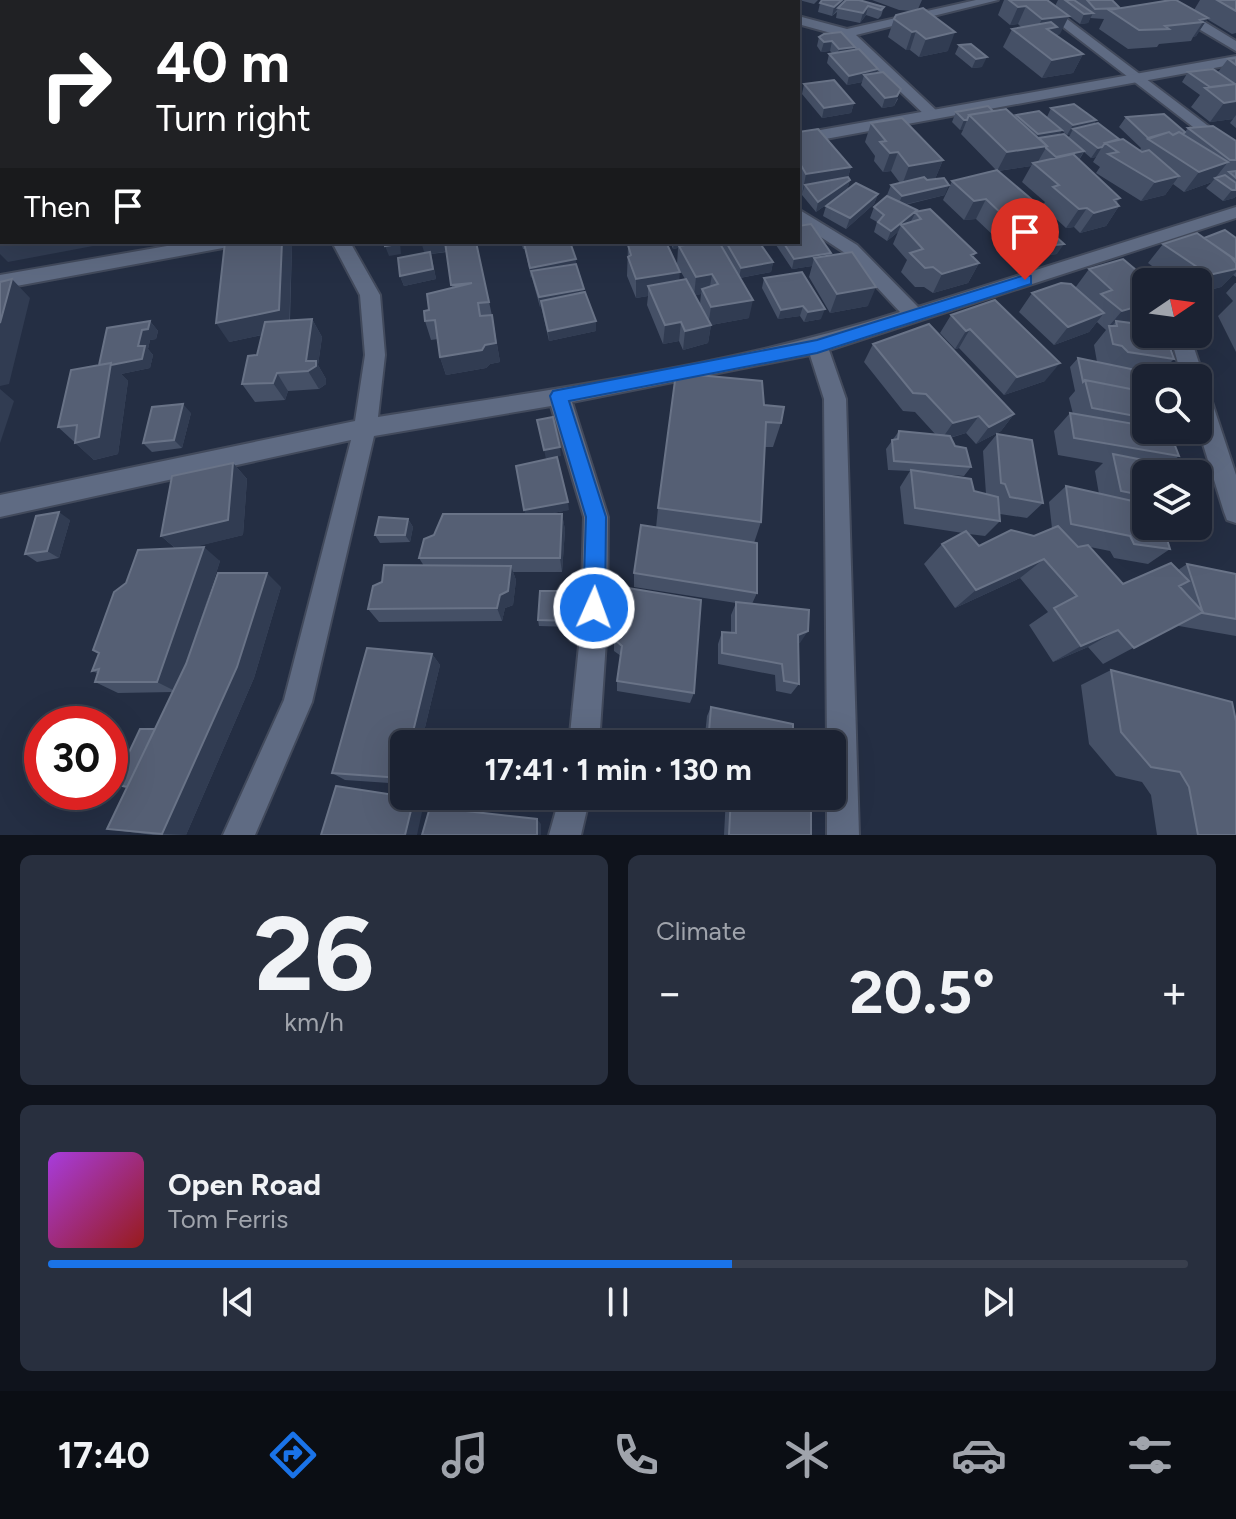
<!DOCTYPE html>
<meta charset="utf-8">
<style>
:root{--surface:#1b2232;--page:#282f3e;--text:#f1f3f6;--muted:#a0a4ac;--line:#393f4d;--accent:#1a73e8}
body{margin:0;font-family:Figtree,sans-serif;background:var(--page);color:var(--text);height:100vh;display:flex;flex-direction:column;font-size:30px;white-space:nowrap}
*{box-sizing:border-box;margin:0}
p{font-size:26px;color:var(--muted)}
.icon{flex:none;width:44px;height:44px;fill:none;stroke:currentColor;stroke-width:2;stroke-linecap:round;stroke-linejoin:round}
.map{position:relative;height:835px;overflow:hidden}
.panel{display:flex;flex-direction:column;gap:20px;padding:20px;background:#0f131c;flex:1}
.panel>*{flex:none}
.banner{position:absolute;left:0px;top:0px;width:800px;height:244px;box-shadow:0 8px 32px #0002,0 0 0 2px var(--line);background:#202124;color:#fff;overflow:hidden}
.needle{width:52px;rotate:77deg}
.controls{position:absolute;left:1132px;top:268px;display:grid;gap:16px}
.controls a{display:grid;place-items:center;width:80px;height:80px;border-radius:12px;background:var(--surface);box-shadow:0 8px 32px #0002,0 0 0 2px var(--line);font-size:40px}
.speed{position:absolute;left:24px;top:706px;display:flex;gap:16px;font-size:40px;font-weight:700;text-align:center}
.speed>*{display:grid;place-content:center;width:104px;height:104px;border-radius:50%;background:var(--surface);box-shadow:0 8px 32px #0002,0 0 0 2px var(--line);line-height:1}
.speed .limit{border:12px solid #d22;background:#fff;color:#111}
.pin{position:absolute;display:grid;place-items:center;width:68px;height:68px;color:#fff;margin:-82px -34px;border-radius:50% 50% 50% 0;rotate:-45deg;box-shadow:0 0 8px #0007}
.pin .icon{rotate:45deg}
.me{position:absolute;width:88px;margin:-44px;rotate:2deg;stroke-linejoin:round;filter:drop-shadow(0 0 6px #0008)}
.turn{display:flex;align-items:center;gap:28px;height:168px;padding:0 24px;font-size:36px}
.turn .icon{width:104px;height:104px;stroke-width:2.5}
.turn b{display:block;font-size:56px;line-height:68px}
.then{display:flex;align-items:center;height:76px;padding:0 24px;background:#0003;gap:16px;font-size:30px}
.big{font-size:60px;font-weight:700;line-height:1.1}
.panel .tile{flex:1;display:flex;flex-direction:column;justify-content:center;gap:12px;min-width:0;padding:0 28px;border-radius:12px;background:var(--page)}
.panel .dial{align-items:center;gap:0}
.dial b{font-size:104px;line-height:1}
.song{display:flex;align-items:center;gap:24px}
.cover{width:96px;height:96px;border-radius:12px;background:linear-gradient(135deg,hsl(280 70% 55%),hsl(0 70% 35%))}
.played{height:8px;border-radius:4px;background:linear-gradient(90deg,var(--accent) 60%,var(--line) 60%)}
.keys{display:flex;justify-content:space-around;direction:ltr}
.heat{display:flex;justify-content:space-between;align-items:center;font-size:44px;direction:ltr}
.panel .tiles{flex:1;display:grid;gap:20px;grid-template-columns:1fr 1fr}
.tile:last-child{grid-column:span 2}
.trip{position:absolute;left:390px;top:730px;width:456px;height:80px;border-radius:12px;background:var(--surface);box-shadow:0 8px 32px #0002,0 0 0 2px var(--line);font-weight:700;line-height:80px;text-align:center}
.dock{display:flex;height:128px;justify-content:space-around;align-items:center;background:#0b0e14;color:var(--muted)}
.dock .icon{width:56px;height:56px}
.dock .current{color:var(--accent)}
.dock b{font-size:36px;color:var(--text)}
.map>svg:first-child{display:block}
.lines{fill:none;stroke-linecap:round;stroke-linejoin:round}
.stream{fill:#04144d;fill-rule:evenodd}
.minor-casing{stroke:#424a5c;stroke-width:4}
.tertiary-casing{stroke:#424a5c;stroke-width:4}
.minor{fill:#5f6b83;fill-rule:evenodd}
.tertiary{fill:#5f6b83;fill-rule:evenodd}
.wall{fill:#455066;fill-rule:evenodd}
.shaded-wall{fill:#313c52}
.building{fill:#555f74;stroke:#697387;stroke-width:2}
.route{fill:#1a73e8;stroke:#114b97;stroke-width:2}
</style>
<div class="map">
<svg width="1236" height="835" viewBox="0 0 1236 835">
<rect width="100%" height="100%" fill="#242e43"/>
<g class="lines">
<!-- stream -->
<path class="stream" d="M132 0H138V2H132Z"/>
<defs>
<path id="minor" d="M112 0H124L125 2H113Z
M146 0H158L159 2H147Z
M619 0H631L632 2H620Z
M712 0H731L732 2H713Z
M976 0H998L856 35 938 112 940 115 933 119 928 118 842 36 798 24V16L847 29Z
M1028 0H1042L1236 147V160Z
M2 9V17L0 18V10Z
M1177 10H1185L1236 41V51L1177 16Z
M1236 207V218L829 350 846 399 859 835H827V796H832V744H827L824 399 810 355 572 402 608 517 607 626 599 744H569L581 626 584 517 551 406 374 436 312 702 255 835H223L284 700 351 440 0 517V495L355 421 365 355 360 295 332 242H350L380 295 385 355 378 417C552 389 731 366 900 312L845 253 798 222V209L857 245 918 307Z
M1165 334H1186L1194 348 1204 378 1198 385 1206 387 1209 393 1236 475V523L1227 520 1224 512 1198 428V378H1182L1174 349Z
M560 796H590L581 835H549Z"/>
<path id="tertiary" d="M1236 56V64L798 144V134Z
M190 242H232L223 248 0 289V275Z"/>
</defs>
<!-- minor casing -->
<use href="#minor" class="minor-casing"/>
<!-- tertiary casing -->
<use href="#tertiary" class="tertiary-casing"/>
<!-- minor -->
<use href="#minor" class="minor"/>
<!-- tertiary -->
<use href="#tertiary" class="tertiary"/>
</g>
<!-- wall -->
<path class="wall" d="M493 0H616L617 2H494Z
M799 0H818L814 4Z
M872 0H922L918 9 948 51 919 57 910 50H906L888 37 894 19 913 11 899 10Z
M1004 0H1047L1060 34 1056 35 1083 54 1073 73 1042 78 1003 47 1012 29 1021 27 1018 24 1010 25 998 15Z
M1058 0H1112L1120 8 1194 10 1200 0H1236V33L1232 34 1207 19 1196 36 1193 37 1191 41 1159 44 1157 47 1128 49 1099 29 1104 19 1090 18 1088 23 1080 24 1055 6Z
M820 3 884 7 881 16 878 19 866 15 860 23 836 18 837 12 832 16 818 12Z
M819 37 855 49 878 69 877 73 898 99 894 106 882 108 861 85 862 82 847 85 827 63 829 54 832 53 830 51 821 52 817 46Z
M971 44 982 67 972 68 955 54 959 45Z
M1236 58V128L1230 123 1233 119 1210 122 1191 107 1200 95 1182 82 1188 72H1218L1228 59Z
M804 84 854 103 851 113 822 118 802 94Z
M1051 108 1096 120 1094 124 1140 150 1141 148 1119 127 1126 117 1185 132 1188 128 1236 141V196L1234 198 1223 201 1206 188 1212 182 1184 192 1173 184 1165 195 1141 201 1096 173 1100 167 1093 162 1096 157 1091 158 1084 152 1079 160 1120 198 1116 203 1119 206 1106 226 1080 233 1074 227 1066 228 1042 206 1045 202 1022 182 1031 166 998 171 1043 209 1031 229 995 237 976 219 964 220 943 200 952 181 996 170 961 134 963 130H960L952 122 956 112 993 111 1015 117 1016 115 1047 117ZM1061 130 1067 135H1070L1068 138 1059 135Z
M871 123 943 160 935 179 945 195 905 205 974 258 979 263 968 283 933 293 924 287H915L901 272 907 260 893 244 898 232 887 241 874 232 877 222 870 218 874 207 889 197 887 195 891 185 900 183 891 171 883 172 874 161 875 156 865 142Z
M798 132 851 167 848 177 850 180 847 190 816 212 802 195V194L798 187Z
M878 194 874 204 846 229 823 216 826 206Z
M1027 230 1057 254 1041 256 1021 240Z
M1204 238H1236V277L1233 275 1221 287 1198 293V282H1174L1148 263 1163 244Z
M225 242H290L292 246 290 320 312 319 322 337 318 365 326 379V384L319 389 288 391 285 400 255 402 242 384 257 355 262 335 229 342Z
M476 242 493 320 500 362 490 364 486 368 446 375 440 357 438 339 431 340 425 321 429 310 452 288 447 252 431 254 436 279 404 286 400 276 424 254Z
M521 242H570L584 293 596 321V331L549 341 541 306 540 307 532 278H531L525 249H523Z
M670 242H697L696 243 720 245 721 242H759L773 262 771 272 740 278 749 318 711 325 708 343 683 350 679 341 663 344 647 305 648 296 636 298 627 276 628 245 679 280 685 279 677 265 678 248 673 249ZM701 294 700 304 695 295Z
M774 242H798L831 253 830 256 868 306 830 313 809 277 812 266 792 269Z
M1089 269 1142 275 1137 282 1145 288 1142 292 1137 321 1130 323 1177 341 1170 347 1174 359 1156 377 1142 375 1146 430 1179 456 1168 465 1146 474V526L1170 549 1148 564 1114 558 1110 551 1090 547 1123 584 1178 570 1187 564 1236 574V636L1179 626 1178 624 1103 664 1088 647 1053 662 1029 625 1048 612 1020 578 955 608 924 564 942 544 963 533 904 524 900 487 910 471 888 470 886 449 899 431 936 435 915 412 903 411 864 362 873 344 1014 414 1001 431 976 444 966 433 950 438 955 446 971 467 964 476 927 473 974 491 986 494 983 451 997 434 1043 503 1027 518 1000 514V521L985 536 969 534 979 546 1034 536 1052 528 1049 502 1066 486 1099 494 1095 471 1103 463 1058 455 1054 431 1070 413 1073 414 1069 398 1075 391 1070 367 1078 358 1097 362 1094 345 1106 330 1097 322 1089 332 1054 345 1019 312 1032 293 1075 288Z
M764 278 821 319 804 322 800 316 778 319 762 288Z
M1235 283H1236V352L1218 316 1233 301 1226 293Z
M951 315 1045 381 1004 395 959 348 955 349 940 333Z
M150 321 158 331 156 339 150 340 148 349 153 355 150 368 121 374 128 381 118 454 94 460 58 427 99 365Z
M764 405 781 423 773 447H765L761 522 754 543 757 593 752 604 808 631 798 643 799 684 791 694 776 691 775 675 718 664V644L722 632H731V615L736 603 634 587V573L656 528 658 508Z
M191 413 182 448 152 452 143 443Z
M233 463 247 479 243 535 193 547 220 561 188 659 281 587 254 678 186 835H153L107 829 173 692 118 693 95 682 97 673 92 671 175 548 161 536Z
M569 510 548 514H562L565 530 562 572H513L516 580 513 605 505 608 502 621 379 622 368 609 382 582 424 566 419 558 525 514Z
M408 519 413 527 410 542 380 543 375 535Z
M70 520 59 558 37 562 25 554Z
M573 591 574 627 539 626 538 620Z
M614 639 694 693 690 703 617 691V681L621 656 614 651Z
M432 654 440 665 421 744H404V784L345 780 332 773Z
M1111 670 1236 835H1157L1151 795 1142 782 1116 776 1089 744 1081 685Z
M711 707 793 744H704L707 716Z
M726 796H811V835H724Z"/>
<!-- shaded-wall -->
<path class="shaded-wall" d="M0 0H9L10 2H2V6H0Z
M77 0H104V2H77Z
M841 0H845L832 16 834 7Z
M868 6 866 15 860 23 863 13Z
M1026 6 1018 24 1010 25 1018 7Z
M1093 13 1088 23 1080 24 1084 14Z
M1069 16 1060 34 1033 37 1042 19Z
M1208 18 1196 36 1193 37 1203 22 1200 20Z
M0 30 2 35V55L0 56Z
M916 31 910 50H906L912 32Z
M955 32 948 51 919 57 926 39Z
M832 41 830 51 821 52 824 42Z
M855 47 853 56 836 59 839 49Z
M1083 54 1073 73 1042 78 1052 60Z
M987 57 982 67 972 68 976 59Z
M878 69 875 78 864 75 862 82 847 85 849 76Z
M901 89 894 106 882 108 885 98Z
M1236 101V115L1233 119 1210 122 1224 103Z
M854 103 851 113 822 118 824 108Z
M964 120H967L963 130H960Z
M1096 120 1090 130 1073 129 1070 135H1067L1073 125Z
M1062 130 1056 140 1035 139 1038 134Z
M2 131V154L0 155V132Z
M1047 146 1036 165 1033 163 1031 166 997 171 1007 152Z
M1102 147 1096 157 1091 158 1098 148Z
M1084 151 1078 161 1056 157Z
M898 152 891 171 883 172 890 153Z
M943 160 935 179 902 185 909 166Z
M1228 162 1212 182 1184 192 1199 172Z
M851 167 846 183 850 180 847 190 816 212 818 202 805 185 802 194 806 174Z
M2 175V200H0V176Z
M1179 176 1165 195 1141 201 1155 182Z
M949 185 945 195 898 206 902 196Z
M1232 190H1236V196L1234 198 1223 201Z
M878 194 874 204 846 229 850 218Z
M1120 198 1113 208 1119 206 1106 226 1080 233 1094 213 1114 200Z
M986 199 976 219 964 220 974 201Z
M1087 208 1074 227 1066 228 1079 209Z
M1043 209 1031 229 995 237 1006 218Z
M917 210 911 221 901 225 898 232 887 241 891 231Z
M2 240V242H109V243L8 262 0 254V241Z
M282 242H290L292 246 289 329 229 342 216 323Z
M397 242H400L401 254 389 256 385 246Z
M442 242H471L472 247 431 254 436 279 404 286 400 276 425 255 422 245Z
M674 242H697L696 245 679 246 678 248 673 249Z
M1064 244 1057 254 1041 256 1047 246Z
M831 253 828 263 814 258 812 266 792 269 794 259Z
M976 253 969 266 979 263 968 283 933 293 942 274 971 255Z
M576 259V269L531 271 532 278H531L530 268Z
M773 262 771 272 739 278 741 268Z
M1236 269V272L1221 287 1198 293V287L1209 275Z
M680 272 678 291 648 286V296L636 298V279Z
M712 274 709 293 702 289 701 294 694 296 696 277Z
M12 279 30 298 9 384 0 386V323Z
M876 287 868 306 830 313 837 294Z
M1145 288 1129 307 1146 304V311L1137 321 1116 327V321L1110 329 1109 326 1122 311Z
M584 289V299L540 307 539 297Z
M753 300 749 318 711 325 708 343 683 350 685 331 708 326 711 307Z
M803 306 800 316 778 319 781 310Z
M825 309 821 319 804 322 808 312Z
M1104 313 1089 332 1054 345 1068 327Z
M492 315 500 362 490 364 486 368 446 375 440 357Z
M312 319 322 337 318 365 326 379V384L319 389 308 371 306 361Z
M150 321 158 331 156 339 150 340 148 349 153 355 150 368 121 374 128 381 118 454 94 460 75 443 98 367 138 346 142 330Z
M596 321V331L549 341 548 331Z
M681 322 679 341 663 344 665 325Z
M970 329 959 348 955 349 966 331Z
M1060 363 1045 381 1004 395 1017 377Z
M277 373 288 391 285 400 273 383Z
M0 389 14 401 0 443Z
M183 404 191 413 182 448 174 440Z
M1014 414 1001 431 976 444 989 427Z
M979 416 966 433 941 440 953 423Z
M560 447 561 456 546 459 544 450Z
M233 463 247 479 243 535 179 551 161 536Z
M568 502 569 510 526 518 524 510Z
M59 512 70 520 59 558 47 551Z
M562 514 565 530 562 572 560 558Z
M408 519 413 527 410 542 405 535Z
M204 547 220 561 177 692 157 682Z
M1044 559 1020 578 955 608 976 590Z
M511 566 516 580 513 605 505 608 502 621 497 608 500 595Z
M267 573 281 587 254 678 186 835 162 834Z
M1118 630 1088 647 1053 662 1081 646Z
M808 631 800 643 790 647 798 635Z
M432 654 440 665 421 744H410Z
M414 798 424 803 417 835H405Z
M537 819 541 824V835H537Z"/>
<!-- building -->
<path class="building" d="M36 0H77V2H36Z
M567 0H616L617 2H568Z
M652 0H682L683 2H653Z
M822 0H842L834 7 820 3Z
M846 0H859L884 7 881 10 868 6 863 13 838 8Z
M1009 0H1047L1069 16 1042 19 1026 6 1018 7Z
M1065 0H1074L1093 13 1084 14Z
M1087 0H1112L1120 8 1095 9Z
M1171 0H1176L1208 18 1200 20 1203 22 1165 26 1169 29 1139 30 1109 10Z
M1217 0H1236V11Z
M923 8 955 32 926 39 916 31 912 32 894 19 896 15Z
M1051 22 1057 27 1047 29 1083 54 1052 60 1012 29Z
M841 32 855 47 839 49 832 41 824 42 819 37 824 34Z
M971 44 987 57 976 59 959 45Z
M859 49 878 69 849 76 829 54Z
M1236 58V65L1228 59Z
M1213 69 1235 84 1210 87 1188 72Z
M883 72 901 89 897 96 885 98 864 75Z
M834 80 854 103 824 108 804 84Z
M1236 84V101L1224 103 1205 88Z
M0 100H2V131L0 132Z
M1074 104 1096 120 1073 125 1051 108Z
M988 106 993 111 969 115 967 120H964L956 112Z
M1006 109 1047 146 1007 152 969 115Z
M1039 111 1062 130 1038 134 1016 115Z
M1164 114 1185 132 1183 134 1179 132 1173 135 1169 132 1148 138 1126 117Z
M902 118 943 160 909 166 898 152 890 153 880 142 886 141 871 123Z
M1098 123 1119 139 1105 143 1102 147 1098 148 1073 129Z
M1213 126 1236 141V160H1230L1188 128Z
M818 129 851 167 806 174 798 160V132Z
M1169 132 1173 135 1179 132 1228 162 1199 172 1148 139Z
M1064 134 1084 151 1056 157 1046 148 1047 146 1039 138Z
M1123 139 1142 152 1149 150 1179 176 1155 182 1108 154 1118 152 1105 143Z
M2 151V175L0 176V152Z
M1073 154 1120 198 1114 200 1119 206 1094 213 1087 208 1079 209 1053 187 1059 185 1033 163Z
M997 170 1043 209 1006 218 986 199 974 201 952 181Z
M1236 171V178L1229 172Z
M1225 175 1236 183V190H1232L1215 178Z
M848 177 850 180 818 202 805 185Z
M924 177 927 180 944 178 949 185 902 196 891 185Z
M856 183 878 194 850 218 826 206Z
M887 196 917 210 891 231 878 222 884 215 874 207Z
M930 209 976 253 971 255 979 263 942 274 933 267 925 268 910 253 923 249 901 225 921 219 915 212Z
M2 216V240L0 241V220Z
M811 224 831 253 794 259 783 242H798V226Z
M1044 226 1064 244 1047 246 1027 230Z
M1225 230 1236 238V260L1204 238Z
M1197 233 1231 257 1236 263V269L1209 275 1163 244Z
M225 242H282L279 310 216 323Z
M385 242H397L398 244 385 246Z
M421 242H442L422 245Z
M445 242H476L489 302 478 303 480 316 492 315 496 343 485 345 482 350 440 357 435 320 425 321 424 311 429 310 427 294 472 283 451 285Z
M531 242H570L576 259 530 268 524 243Z
M642 242H666L680 272 636 279 628 257 631 255 628 245Z
M703 242H719L753 300 711 307 702 289 718 284 712 274 696 277 679 246Z
M726 242H759L773 262 741 268Z
M430 252 433 269 400 276 398 258Z
M852 252 876 287 837 294 814 258Z
M1123 259 1142 275 1134 279 1145 288 1141 292 1146 295V304L1122 311 1101 294 1112 290 1089 269Z
M576 264 584 289 539 297 531 271Z
M802 272 825 309 808 312 803 306 781 310 764 278Z
M12 279 0 323V282Z
M686 279 711 325 685 331 681 322 665 325 648 286Z
M1061 283 1071 284 1104 313 1068 327 1032 293Z
M585 292 596 321 548 331 541 301Z
M995 300 1060 363 1017 377 970 329 966 331 951 315Z
M312 319 306 361H316V366L308 371 277 373 273 383 242 384 248 356 257 355 265 322Z
M150 321 148 329 142 330 138 346H145L142 359 111 365V363L99 365 107 328Z
M1116 321 1146 325V334H1175L1177 341 1167 339 1174 359 1128 352 1122 346 1113 344 1109 326H1117Z
M929 324 1014 414 989 427 979 416 953 423 926 394 913 393 873 344Z
M1078 358 1141 371 1146 392 1085 380 1083 382Z
M111 363 99 437 75 443 77 425 58 427 71 370Z
M676 373 762 381 764 405 784 407 781 423 766 422 761 522 658 508Z
M1085 380 1146 392V418L1092 408Z
M183 404 174 440 143 443 152 407Z
M1070 413 1146 426V430H1169L1179 456 1074 438Z
M553 417 560 447 544 450 537 420Z
M899 431 950 436 955 446 966 448 971 467 894 461 892 440 898 439Z
M997 434 1032 440 1043 503 1010 497 1005 484 1001 483Z
M1113 454 1189 469 1190 474H1146V496L1121 491Z
M557 457 568 502 524 510 516 466Z
M233 463 228 520 161 536 172 476Z
M911 470 971 479 974 491 998 497 1000 521 915 508Z
M1066 486 1146 504V526H1163L1170 549 1134 544 1130 536 1071 524Z
M59 512 47 551 25 554 36 516Z
M443 514H562L560 558H419L424 539 434 535Z
M379 517 408 519 405 535H375Z
M641 525 757 543V593L634 573Z
M1058 526 1078 547 1088 545 1123 584 1171 563 1189 581 1179 586 1203 612 1134 648 1118 630 1081 646 1054 608 1077 596 1044 559 976 590 942 544 966 531 979 546 1011 530 1034 536Z
M204 547 157 682H95L99 669 92 671 99 653 93 650 114 592 126 583 138 550Z
M1187 564 1236 574V619L1203 613Z
M384 565 511 566 508 591 500 595 497 608 368 609 373 586 382 582Z
M218 573H267L237 667 162 834 107 829 186 664Z
M622 587 701 600 694 693 617 681 622 646 614 639Z
M540 591H573V621L538 620Z
M736 602 809 610 808 631 798 635 799 684 784 681 782 664 722 653V632L736 633Z
M367 648 432 654 410 744H404V767L401 778 332 773Z
M1111 670 1232 702 1236 721V835H1198L1189 787 1180 772 1151 767 1121 732Z
M711 707 793 724V744H708Z
M140 729H155L127 787 114 784Z
M336 786 414 798 405 835H321Z
M731 796H811V835H729Z
M430 807 537 819V835H422Z"/>
<!-- route -->
<path class="route" d="M1025 275 1031 276V284L817 353 569 401 606 517 605 608 602 616 594 619 586 616 583 608 586 517 550 396 553 391 817 340Z"/>
</svg>
<div class="controls">
<a><svg class="needle" viewBox="-14 -14 28 28"><path d="M0-13l5 13h-10z" fill="#e53935"/><path d="M0 13l5-13h-10z" fill="#a0a4ac"/></svg></a>
<a><svg class="icon" aria-label="search" viewBox="0 0 24 24"><circle cx="10" cy="10" r="6"/><path d="M15 15l6 6"/></svg></a>
<a><svg class="icon" aria-label="layers" viewBox="0 0 24 24"><path d="M12 4l9 5-9 5-9-5zM3 14l9 5 9-5"/></svg></a>
</div>
<div class="speed"><div class="limit">30</div></div>
<div class="pin" style="left:1025px;top:280px;background:#d93025"><svg class="icon" aria-label="arrive" viewBox="0 0 24 24"><path d="M6 21V4h12l-3 4 3 4H6"/></svg></div>
<svg class="me" style="left:594px;top:608px" viewBox="-20 -20 40 40"><circle r="17" fill="#1a73e8" stroke="#fff" stroke-width="3"/><path d="M0-11L8 9 0 5-8 9z" fill="#fff"/></svg>
<div class="trip">17:41 · 1 min · 130 m</div>
<div class="banner">
<div class="turn"><svg class="icon" aria-label="right" viewBox="0 0 24 24"><path d="M7 20v-9h11M14 6l5 5-5 5"/></svg><div><b>40 m</b>Turn right</div></div>
<div class="then">Then<svg class="icon" aria-label="arrive" viewBox="0 0 24 24"><path d="M6 21V4h12l-3 4 3 4H6"/></svg></div>
</div>
</div>
<section class="panel">
<div class="tiles">
<div class="tile dial"><b>26</b><p>km/h</p></div>
<div class="tile"><p>Climate</p>
<div class="heat"><a>−</a><b class="big">20.5°</b><a>+</a></div>
</div>
<div class="tile">
<div class="song"><i class="cover"></i><div><b>Open Road</b><p>Tom Ferris</p></div></div>
<div class="played"></div>
<div class="keys"><svg class="icon" aria-label="previous" viewBox="0 0 24 24"><path d="M18 5L8 12l10 7zM5 5v14"/></svg><svg class="icon" aria-label="pause" viewBox="0 0 24 24"><path d="M8 5v14M16 5v14"/></svg><svg class="icon" aria-label="next" viewBox="0 0 24 24"><path d="M6 5l10 7-10 7zM19 5v14"/></svg></div>
</div>
</div>
</section>
<nav class="dock">
<b>17:40</b>
<svg class="icon current" aria-label="directions" viewBox="0 0 24 24"><path d="M12 3l9 9-9 9-9-9zM9 14v-3h6M13 9l2 2-2 2"/></svg>
<svg class="icon" aria-label="music" viewBox="0 0 24 24"><path d="M9 18V5l10-2v13"/><circle cx="6" cy="18" r="3"/><circle cx="16" cy="16" r="3"/></svg>
<svg class="icon" aria-label="phone" viewBox="0 0 24 24"><path d="M5 4h4l2 5-3 2q2 4 5 5l2-3 5 2v4C11 20 4 13 5 4z"/></svg>
<svg class="icon" aria-label="climate" viewBox="0 0 24 24"><path d="M12 3v18M4 7l16 10M4 17L20 7"/></svg>
<svg class="icon" aria-label="car" viewBox="0 0 24 24"><path d="M5 17H2v-5l4-1 3-4h7l3 4 3 1v5h-3M9 17h6M6 11h13"/><circle cx="7" cy="17" r="2"/><circle cx="17" cy="17" r="2"/></svg>
<svg class="icon" aria-label="filters" viewBox="0 0 24 24"><path d="M4 7h16M4 17h16"/><circle cx="9" cy="7" r="2"/><circle cx="15" cy="17" r="2"/></svg>
</nav>
